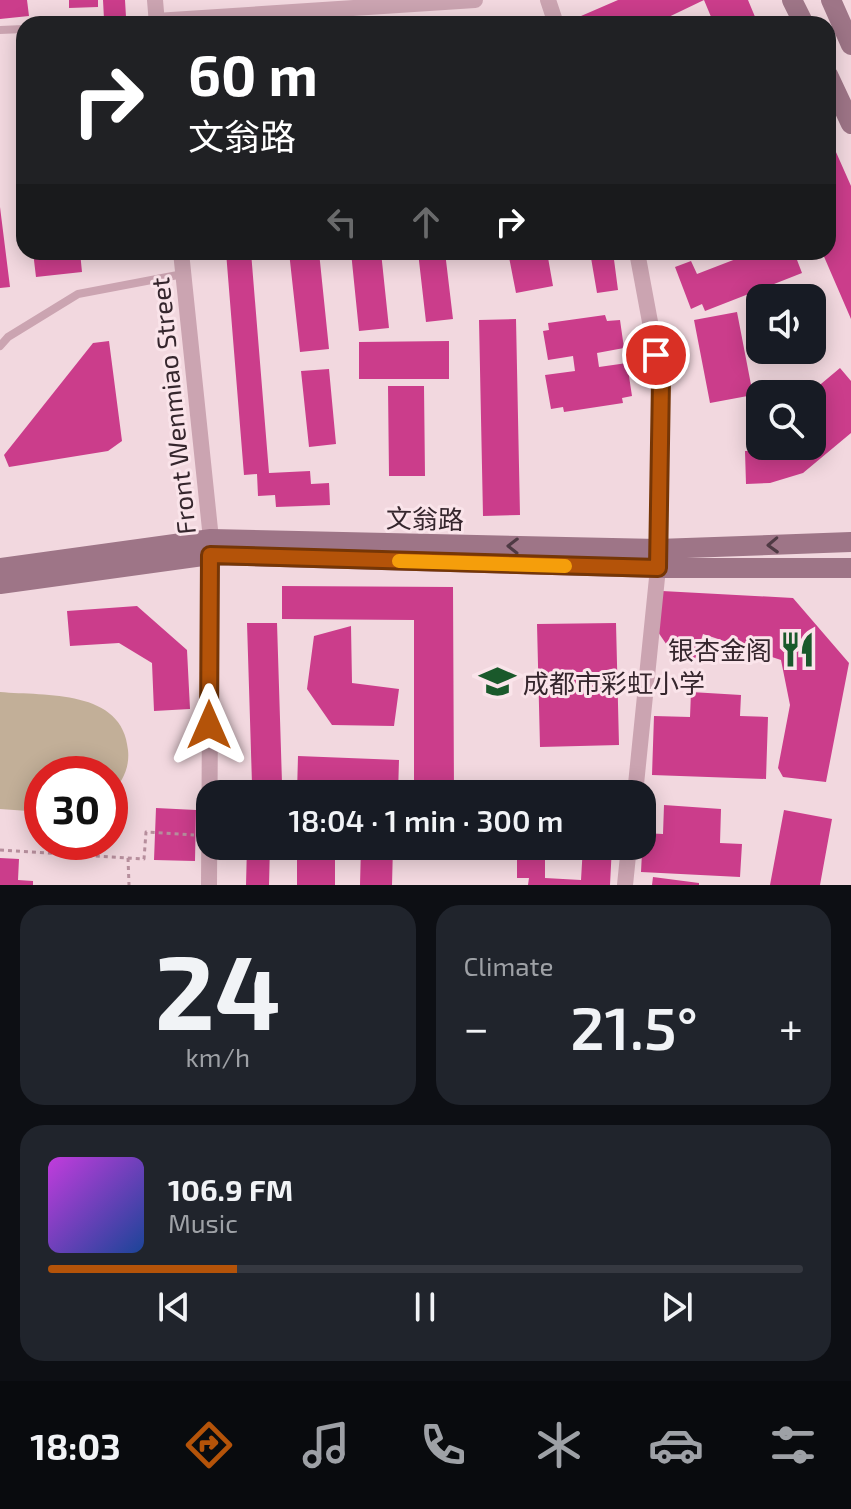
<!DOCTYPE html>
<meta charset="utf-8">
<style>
:root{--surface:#171b24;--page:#20242c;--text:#f1f3f6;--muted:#9ea1a6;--line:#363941;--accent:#b45309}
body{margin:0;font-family:"Exo 2","Noto Sans SC",sans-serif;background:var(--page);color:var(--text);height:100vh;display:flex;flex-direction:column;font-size:30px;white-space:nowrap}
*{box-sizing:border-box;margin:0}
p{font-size:26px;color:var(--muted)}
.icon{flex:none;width:44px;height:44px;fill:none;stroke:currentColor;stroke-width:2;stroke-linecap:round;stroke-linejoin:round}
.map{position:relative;height:885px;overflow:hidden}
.details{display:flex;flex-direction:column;gap:20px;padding:20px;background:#0d0f14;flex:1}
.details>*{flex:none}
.guide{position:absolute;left:16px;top:16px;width:820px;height:244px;border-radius:24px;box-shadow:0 4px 20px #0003;background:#202124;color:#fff;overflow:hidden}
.tools{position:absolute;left:746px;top:284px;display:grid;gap:16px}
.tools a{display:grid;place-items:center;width:80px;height:80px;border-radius:16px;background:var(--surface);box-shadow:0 4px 20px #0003;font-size:40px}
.speed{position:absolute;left:24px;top:756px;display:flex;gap:16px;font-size:40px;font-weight:700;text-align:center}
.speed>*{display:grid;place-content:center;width:104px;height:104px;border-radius:50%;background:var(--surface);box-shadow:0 4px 20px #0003;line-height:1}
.speed .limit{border:12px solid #d22;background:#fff;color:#111}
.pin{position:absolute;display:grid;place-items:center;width:68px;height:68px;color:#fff;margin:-34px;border:4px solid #fff;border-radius:50%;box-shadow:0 2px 8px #0007}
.me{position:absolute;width:88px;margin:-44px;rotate:0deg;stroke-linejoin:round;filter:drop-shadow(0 0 6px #0008)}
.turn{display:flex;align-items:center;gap:28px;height:168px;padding:0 40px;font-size:36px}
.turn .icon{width:104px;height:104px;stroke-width:2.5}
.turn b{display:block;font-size:56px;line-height:68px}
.lanes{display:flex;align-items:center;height:76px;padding:0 40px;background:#0003;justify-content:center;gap:40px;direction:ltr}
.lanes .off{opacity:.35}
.big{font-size:60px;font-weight:600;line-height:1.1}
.details .tile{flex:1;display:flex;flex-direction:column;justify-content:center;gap:12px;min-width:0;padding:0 28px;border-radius:24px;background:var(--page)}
.details .dial{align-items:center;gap:0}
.dial b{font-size:104px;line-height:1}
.song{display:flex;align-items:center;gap:24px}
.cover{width:96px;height:96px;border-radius:12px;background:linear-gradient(135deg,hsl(290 70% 55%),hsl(220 70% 35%))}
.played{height:8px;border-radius:4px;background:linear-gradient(90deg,var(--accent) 25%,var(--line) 25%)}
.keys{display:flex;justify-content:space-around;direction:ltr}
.heat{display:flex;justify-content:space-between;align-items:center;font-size:44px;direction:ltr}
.details .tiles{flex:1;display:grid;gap:20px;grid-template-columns:1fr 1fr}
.tile:last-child{grid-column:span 2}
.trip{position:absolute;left:196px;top:780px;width:460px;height:80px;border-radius:24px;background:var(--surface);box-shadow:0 4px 20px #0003;font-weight:600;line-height:80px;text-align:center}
.menu{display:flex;height:128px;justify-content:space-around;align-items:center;background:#090b0e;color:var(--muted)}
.menu .icon{width:56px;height:56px}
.menu .current{color:var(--accent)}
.menu b{font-size:36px;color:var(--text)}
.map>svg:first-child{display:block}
.green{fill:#c2af98}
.building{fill:#cb3d8b}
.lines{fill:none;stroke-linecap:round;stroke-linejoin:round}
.path{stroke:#b68e9c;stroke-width:3;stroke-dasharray:4 4;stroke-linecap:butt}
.service{stroke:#cba4b1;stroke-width:8}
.minor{stroke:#cba4b1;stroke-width:16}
.secondary{stroke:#9e7587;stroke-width:20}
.oneway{stroke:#4f3a44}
.route-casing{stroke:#753606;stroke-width:20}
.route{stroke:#b45309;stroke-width:14}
.slow{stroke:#f59e0b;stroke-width:14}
.labels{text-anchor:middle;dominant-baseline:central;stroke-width:6;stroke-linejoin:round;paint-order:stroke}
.street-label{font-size:26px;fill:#35262d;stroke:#fae4ea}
.poi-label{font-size:26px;fill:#35262d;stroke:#fae4ea;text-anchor:end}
</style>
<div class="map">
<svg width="851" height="885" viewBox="0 0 851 885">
<rect width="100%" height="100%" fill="#f2d8df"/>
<!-- green -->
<path class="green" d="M0 692C46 696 123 689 128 750 130 768 122 783 110 795V774H42V812L0 809Z"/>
<!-- building -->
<path class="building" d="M0 0H27L29 16 0 19Z
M69 0H98V7L69 8Z
M103 0H125L126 17 104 19Z
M618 0H748L758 24H714L704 0 654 24H584L581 16Z
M828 134 851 186V319L822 252H828Z
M0 207 10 287 0 288Z
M33 252H80L82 272 36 277Z
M226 252H251L269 473 310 471 311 484 329 483 330 505 276 507 275 495 258 496 257 474 244 475Z
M289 252H319L329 349 300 352Z
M351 252H381L389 328 359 331Z
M418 252H445L453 319 426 322Z
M508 252H547L553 286 516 293Z
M590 252H613L618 290 597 293Z
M754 252H794L802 273 705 311 702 304 691 309 675 267 691 261 697 274Z
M737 312 753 395 710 403 694 320Z
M605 315 607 321 620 320 624 348 597 353 599 367 627 363 632 396 622 398 623 403 564 412 563 407 551 409 545 375 575 371 573 356 548 360 543 331 549 330 548 323Z
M516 319 520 515 483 516 479 320Z
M109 341 122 441 108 451 9 467 4 455 93 343Z
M449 341V379H359V342Z
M840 368 851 381V433L803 473 770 483 746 484 745 451 764 450 768 446H812L809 394Z
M329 369 336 444 309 447 301 371Z
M388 386H424L425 476H389Z
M282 586 453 587 454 794H414V620L282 619Z
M662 591 793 598 849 663 826 782 783 777 778 768 790 705 781 660 703 634 695 659 675 657 658 632Z
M137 606 187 650 190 709 154 711 152 663 119 643 70 646 67 611Z
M247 623H277L282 783 252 784Z
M616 623 619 745 540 747 537 624Z
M351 626 352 683 399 689 394 726 332 725 307 689 314 636Z
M691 692 741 695 740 716 768 717 766 779 652 775 654 716 690 717Z
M298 756 399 760 398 794 297 793Z
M517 790 577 791V794H517Z
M664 805 721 809 720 843 742 844 740 877 641 872 643 833 663 834Z
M156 808 196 810 195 861 154 860Z
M784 810 832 819 820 885H770Z
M247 846H270L269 885H246Z
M297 846H335V885H297Z
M361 846H393L392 885H360Z
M517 846H545V878L581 880 583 846H612L610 885H528L529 878H517Z
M0 858 19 859 18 880 33 881V885H0Z
M653 877 699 883V885H652Z"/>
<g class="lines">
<!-- path -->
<path class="path" d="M0 850 144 859 146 832 194 835
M128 858 129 885"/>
<!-- service -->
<path class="service" d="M105 24 156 21
M0 30 24 29
M0 346 8 337 78 294 183 274"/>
<!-- minor -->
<path class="minor" d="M155 0 157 24
M548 0 556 24
M156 21 475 0
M181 252 211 539 209 885
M635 794 658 568 661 381 637 252
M625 885 629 846"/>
<!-- secondary -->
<path class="secondary" d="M792 0 804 24
M831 0 851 45
M828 75 851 124
M0 568 211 539 658 549 851 542
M0 584 210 555 658 568H851"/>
</g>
<!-- one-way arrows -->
<defs><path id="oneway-chevron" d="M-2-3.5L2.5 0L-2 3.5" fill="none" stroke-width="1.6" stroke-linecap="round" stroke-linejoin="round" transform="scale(2)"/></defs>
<g class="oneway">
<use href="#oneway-chevron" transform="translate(773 545) rotate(178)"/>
<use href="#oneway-chevron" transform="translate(513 546) rotate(-179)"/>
</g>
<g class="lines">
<defs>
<path id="route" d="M209 725 210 555 658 568 661 381 656 355"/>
</defs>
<!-- route casing -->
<use href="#route" class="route-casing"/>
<!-- route -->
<use href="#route" class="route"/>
<!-- slow -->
<path class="slow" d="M399 561 565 566"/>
</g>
<!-- icons -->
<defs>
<symbol id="restaurant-bare" viewBox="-9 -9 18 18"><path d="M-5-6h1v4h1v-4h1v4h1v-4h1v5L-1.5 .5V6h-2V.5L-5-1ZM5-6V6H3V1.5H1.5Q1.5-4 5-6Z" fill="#1a592b" stroke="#fae4ea" stroke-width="2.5" paint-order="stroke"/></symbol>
<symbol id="school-bare" viewBox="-9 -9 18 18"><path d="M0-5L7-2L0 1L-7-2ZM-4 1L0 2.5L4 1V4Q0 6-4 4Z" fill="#1a592b" stroke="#fae4ea" stroke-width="2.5" paint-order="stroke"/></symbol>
</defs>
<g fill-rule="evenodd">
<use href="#restaurant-bare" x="772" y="624" width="51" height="51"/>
<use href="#school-bare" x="472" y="656" width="51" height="51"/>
</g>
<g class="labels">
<!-- street labels -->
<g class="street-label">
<text transform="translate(172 406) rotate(-96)">Front Wenmiao Street</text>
<text transform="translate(425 518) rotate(1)">文翁路</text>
</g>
<!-- poi labels -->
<g class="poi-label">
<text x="772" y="649">银杏金阁</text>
<text x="523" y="682" text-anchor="start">成都市彩虹小学</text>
</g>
</g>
</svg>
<div class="tools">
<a><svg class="icon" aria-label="sound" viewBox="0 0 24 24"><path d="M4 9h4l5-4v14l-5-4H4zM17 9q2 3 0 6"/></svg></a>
<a><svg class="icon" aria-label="search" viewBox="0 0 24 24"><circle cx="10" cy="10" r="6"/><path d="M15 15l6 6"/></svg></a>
</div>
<div class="speed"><div class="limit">30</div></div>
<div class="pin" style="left:656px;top:355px;background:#d93025"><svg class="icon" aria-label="arrive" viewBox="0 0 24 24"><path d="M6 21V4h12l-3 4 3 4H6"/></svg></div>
<svg class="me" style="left:209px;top:725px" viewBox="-20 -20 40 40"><path d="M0-17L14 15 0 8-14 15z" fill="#b45309" stroke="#fff" stroke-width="4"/></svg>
<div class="trip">18:04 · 1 min · 300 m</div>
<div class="guide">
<div class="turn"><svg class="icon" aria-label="right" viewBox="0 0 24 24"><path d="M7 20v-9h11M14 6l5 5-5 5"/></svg><div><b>60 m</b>文翁路</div></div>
<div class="lanes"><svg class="icon off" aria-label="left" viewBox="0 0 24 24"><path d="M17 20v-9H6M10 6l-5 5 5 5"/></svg><svg class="icon off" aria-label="ahead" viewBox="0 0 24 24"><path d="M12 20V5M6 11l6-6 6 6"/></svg><svg class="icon" aria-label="right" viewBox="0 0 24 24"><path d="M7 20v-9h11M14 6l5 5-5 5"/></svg></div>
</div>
</div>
<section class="details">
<div class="tiles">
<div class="tile dial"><b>24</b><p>km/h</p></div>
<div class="tile"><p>Climate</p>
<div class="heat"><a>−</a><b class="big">21.5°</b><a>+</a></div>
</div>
<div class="tile">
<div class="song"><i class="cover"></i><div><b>106.9 FM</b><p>Music</p></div></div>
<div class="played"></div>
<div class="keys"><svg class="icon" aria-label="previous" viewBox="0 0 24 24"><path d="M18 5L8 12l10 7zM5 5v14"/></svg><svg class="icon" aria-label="pause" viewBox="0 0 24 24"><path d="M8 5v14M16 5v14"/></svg><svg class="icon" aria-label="next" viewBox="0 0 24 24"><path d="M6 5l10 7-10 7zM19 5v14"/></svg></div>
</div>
</div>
</section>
<nav class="menu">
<b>18:03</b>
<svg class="icon current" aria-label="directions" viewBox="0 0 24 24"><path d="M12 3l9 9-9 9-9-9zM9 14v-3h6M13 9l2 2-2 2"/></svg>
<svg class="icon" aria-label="music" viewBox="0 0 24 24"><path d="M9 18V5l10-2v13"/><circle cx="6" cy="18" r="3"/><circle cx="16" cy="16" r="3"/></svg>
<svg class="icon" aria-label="phone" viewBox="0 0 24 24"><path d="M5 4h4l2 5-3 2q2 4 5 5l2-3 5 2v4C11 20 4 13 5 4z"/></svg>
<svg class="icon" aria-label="climate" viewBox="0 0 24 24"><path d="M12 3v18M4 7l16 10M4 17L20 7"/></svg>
<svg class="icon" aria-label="car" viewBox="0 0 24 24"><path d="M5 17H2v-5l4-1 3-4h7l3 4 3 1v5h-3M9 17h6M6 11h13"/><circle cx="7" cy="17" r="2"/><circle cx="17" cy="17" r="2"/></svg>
<svg class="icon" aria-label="filters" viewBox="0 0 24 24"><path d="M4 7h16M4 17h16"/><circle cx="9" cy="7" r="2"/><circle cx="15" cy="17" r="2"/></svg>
</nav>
